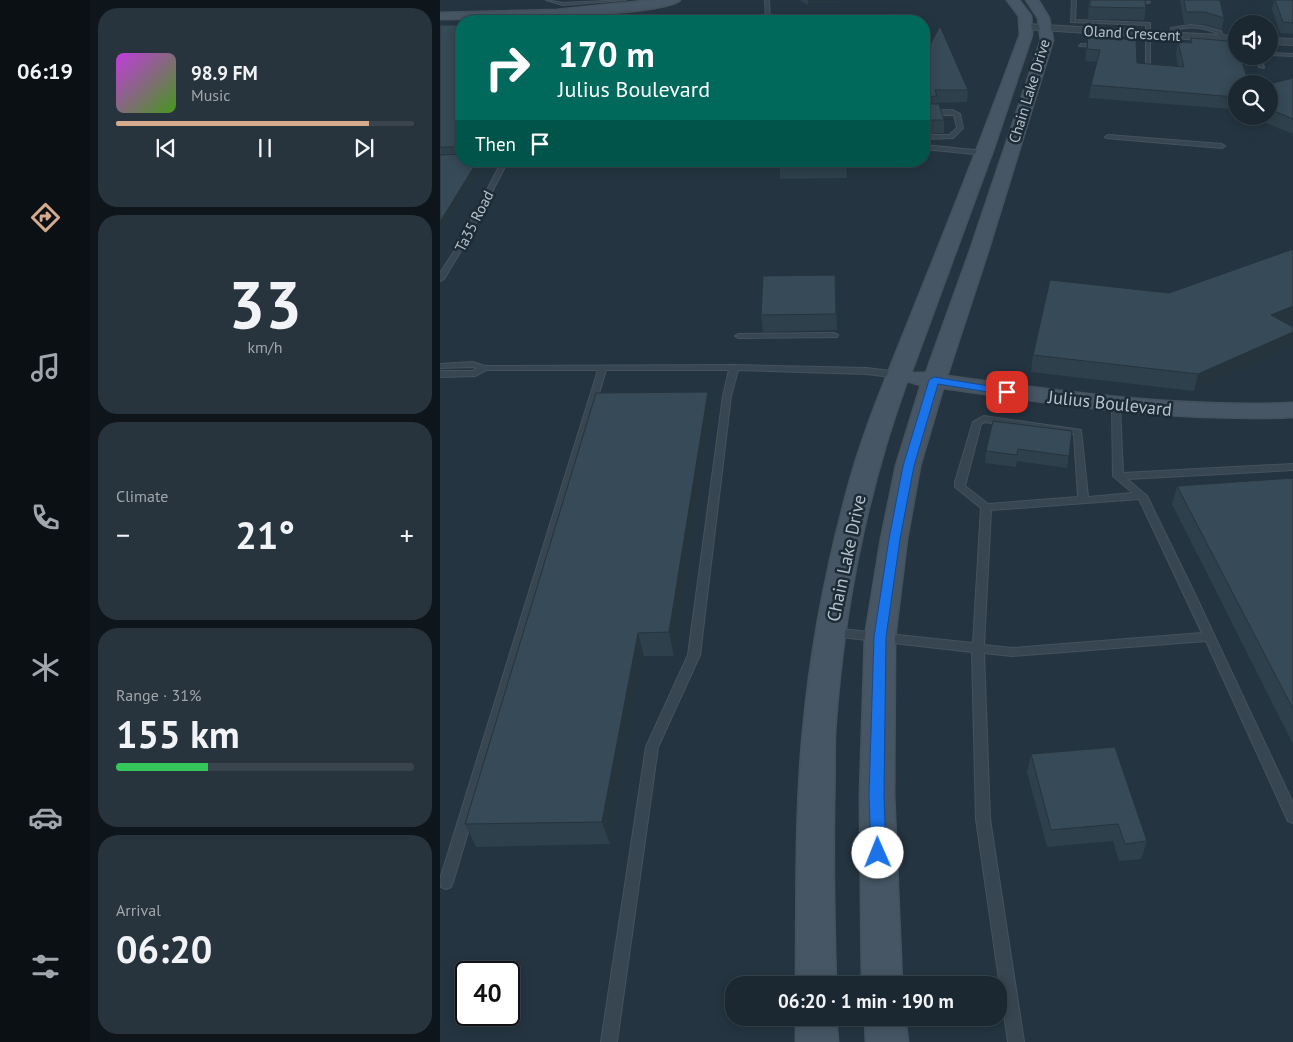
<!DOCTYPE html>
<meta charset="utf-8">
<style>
:root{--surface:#1b2831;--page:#28343d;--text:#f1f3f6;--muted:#a0a6ab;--line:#39444d;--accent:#d6ab8b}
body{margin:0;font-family:"PT Sans",sans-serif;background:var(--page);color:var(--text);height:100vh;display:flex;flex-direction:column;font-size:19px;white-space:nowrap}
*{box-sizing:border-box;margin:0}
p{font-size:16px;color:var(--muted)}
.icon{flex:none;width:28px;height:28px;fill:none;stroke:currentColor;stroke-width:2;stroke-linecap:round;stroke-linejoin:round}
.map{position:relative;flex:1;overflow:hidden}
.side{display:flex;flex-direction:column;gap:8px;padding:8px;background:#0f161b;width:350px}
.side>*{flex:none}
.top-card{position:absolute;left:15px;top:15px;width:475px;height:152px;border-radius:20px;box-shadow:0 2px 12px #0003,0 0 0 1px var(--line);background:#00695c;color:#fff;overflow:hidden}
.controls{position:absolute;left:788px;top:15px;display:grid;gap:10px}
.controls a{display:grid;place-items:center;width:50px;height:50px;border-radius:50%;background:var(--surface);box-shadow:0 2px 12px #0003,0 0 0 1px var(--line);font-size:25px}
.speed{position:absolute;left:15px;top:961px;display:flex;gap:10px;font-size:25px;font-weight:700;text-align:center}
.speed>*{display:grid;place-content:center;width:65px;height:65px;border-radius:50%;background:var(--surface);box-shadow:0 2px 12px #0003,0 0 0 1px var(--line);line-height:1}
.speed .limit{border:2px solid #111;border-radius:8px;background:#fff;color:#111}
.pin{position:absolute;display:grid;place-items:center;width:42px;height:42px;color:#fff;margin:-21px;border-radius:10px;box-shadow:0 2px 8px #0006}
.me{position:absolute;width:55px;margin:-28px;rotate:359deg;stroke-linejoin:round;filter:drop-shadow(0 0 4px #0008)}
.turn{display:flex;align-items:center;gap:18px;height:105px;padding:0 20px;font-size:22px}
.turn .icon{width:65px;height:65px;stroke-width:2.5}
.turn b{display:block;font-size:35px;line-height:42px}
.then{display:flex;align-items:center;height:48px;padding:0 20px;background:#0003;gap:10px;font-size:19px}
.big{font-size:38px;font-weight:800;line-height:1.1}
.side .tile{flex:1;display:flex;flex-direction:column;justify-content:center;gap:8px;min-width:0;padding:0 18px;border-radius:20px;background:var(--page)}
.side .dial{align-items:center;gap:0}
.dial b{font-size:65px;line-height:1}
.song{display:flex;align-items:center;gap:15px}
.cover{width:60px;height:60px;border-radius:8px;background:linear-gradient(135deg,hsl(290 70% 55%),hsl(100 70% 35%))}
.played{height:5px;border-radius:2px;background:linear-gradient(90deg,var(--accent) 85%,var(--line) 85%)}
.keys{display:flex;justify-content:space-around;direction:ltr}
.heat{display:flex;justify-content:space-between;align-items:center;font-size:28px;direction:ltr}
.charge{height:8px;border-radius:4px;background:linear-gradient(90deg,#34c759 31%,var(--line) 0)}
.trip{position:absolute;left:285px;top:976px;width:282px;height:50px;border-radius:20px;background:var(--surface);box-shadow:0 2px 12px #0003,0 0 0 1px var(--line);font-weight:800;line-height:50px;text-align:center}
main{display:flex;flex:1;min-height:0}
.tab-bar{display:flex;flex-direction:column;width:90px;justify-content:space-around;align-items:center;background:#0b1014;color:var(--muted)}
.tab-bar .icon{width:35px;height:35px}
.tab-bar .selected{color:var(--accent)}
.tab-bar b{font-size:22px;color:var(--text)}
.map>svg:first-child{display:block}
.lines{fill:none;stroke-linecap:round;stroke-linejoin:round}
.lane-casing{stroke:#45525d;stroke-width:2}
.street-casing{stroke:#45525d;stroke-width:2}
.secondary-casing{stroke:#45525d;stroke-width:3}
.lane{fill:#384651;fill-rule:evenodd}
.street{fill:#384651;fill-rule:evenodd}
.secondary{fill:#465664;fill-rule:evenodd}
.wall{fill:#2e404b}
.shaded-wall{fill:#26343d}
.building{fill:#364a57;stroke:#26343d}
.route{fill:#1a73e8;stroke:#114b97}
.labels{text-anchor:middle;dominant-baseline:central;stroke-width:5;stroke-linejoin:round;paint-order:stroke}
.far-street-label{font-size:15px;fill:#b5c1cb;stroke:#1d2b36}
.street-label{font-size:18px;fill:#b5c1cb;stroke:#1d2b36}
</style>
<main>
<nav class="tab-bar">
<b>06:19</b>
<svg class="icon selected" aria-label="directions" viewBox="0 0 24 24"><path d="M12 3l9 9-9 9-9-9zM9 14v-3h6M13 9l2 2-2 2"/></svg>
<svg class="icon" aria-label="music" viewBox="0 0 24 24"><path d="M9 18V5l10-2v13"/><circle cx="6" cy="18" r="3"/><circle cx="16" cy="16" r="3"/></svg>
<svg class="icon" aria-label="phone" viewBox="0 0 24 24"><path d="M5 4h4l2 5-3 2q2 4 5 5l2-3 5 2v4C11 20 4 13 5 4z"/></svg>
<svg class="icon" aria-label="climate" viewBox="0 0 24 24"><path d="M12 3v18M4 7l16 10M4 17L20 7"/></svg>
<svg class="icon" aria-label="car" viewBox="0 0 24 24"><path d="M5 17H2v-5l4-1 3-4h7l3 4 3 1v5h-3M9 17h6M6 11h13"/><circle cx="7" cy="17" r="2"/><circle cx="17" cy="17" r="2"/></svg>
<svg class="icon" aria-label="filters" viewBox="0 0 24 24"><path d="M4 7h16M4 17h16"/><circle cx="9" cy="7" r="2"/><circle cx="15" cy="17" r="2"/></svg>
</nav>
<section class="side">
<div class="tile">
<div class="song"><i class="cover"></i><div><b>98.9 FM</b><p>Music</p></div></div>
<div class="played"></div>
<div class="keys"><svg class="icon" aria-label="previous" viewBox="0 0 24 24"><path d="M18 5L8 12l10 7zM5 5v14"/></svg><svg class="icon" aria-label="pause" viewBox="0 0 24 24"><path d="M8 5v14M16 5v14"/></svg><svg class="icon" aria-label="next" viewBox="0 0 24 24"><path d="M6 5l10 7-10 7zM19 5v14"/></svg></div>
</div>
<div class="tile dial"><b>33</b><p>km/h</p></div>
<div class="tile"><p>Climate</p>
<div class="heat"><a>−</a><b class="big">21°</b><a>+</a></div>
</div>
<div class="tile"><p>Range · 31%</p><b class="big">155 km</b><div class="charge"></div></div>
<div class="tile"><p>Arrival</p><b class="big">06:20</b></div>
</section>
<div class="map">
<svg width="853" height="1042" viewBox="0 0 853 1042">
<rect width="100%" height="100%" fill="#243541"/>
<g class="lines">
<defs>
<path id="lane" d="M106 0 123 3 186 0 123 5Z
M325 0H329L330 21H326Z
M632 0H636L635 20 710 23V64L706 63V25L631 22Z
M676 0 710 2 708 3Z
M750 25 762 26 781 31 787 48 785 49 783 48 777 33C764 28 749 25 735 30L734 36 730 35 731 28Z
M641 44 660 45 662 46 660 47 639 46Z
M829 53 853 54V56L829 55Z
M816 56H821L824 68 819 67Z
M512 110 520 114 523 128 513 138 484 139V135H509L517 128 514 115H484V111Z
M668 135 782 144 785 146 782 148 666 138 665 137Z
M484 145 544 151 547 153 544 155 484 149Z
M62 161H68L25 244 4 279 0 281V273L19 244Z
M394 333 398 335 397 337 299 338 295 336 299 334Z
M33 362 45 366 294 365 427 368 458 372 462 375 458 378 427 374 298 370 291 396 260 655 218 747 177 1042H161L206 747 248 655 283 396 289 370H166L13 882 11 887 6 889 1 887 0 879 158 370H46L35 376 0 377V371H33L37 368 32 367 0 368V364Z
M676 403 680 406 683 473 853 464V470L687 479 707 496 753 590 853 803V823L848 821 766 641 572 656 544 653 550 819 584 1042H568L536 819 532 652 392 636 388 635 386 632 388 629 392 628 533 643 541 508 515 487V482L533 422 544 416 641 430 648 497 693 493 673 476 672 406ZM545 422 634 434 638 497 548 504 525 486 541 424ZM699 499 762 633 572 648 544 645 551 510Z"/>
<path id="street" d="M587 24 796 36V42L584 29 583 27Z
M829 38 853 39V45L829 44Z"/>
<path id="secondary" d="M214 0H240C223 17 34 19 0 19V13L117 10Z
M567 0H579L591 16 592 35 552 153 471 373H486L530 251 601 40 598 18 586 0H598L609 18 613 40 548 251 507 376C623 392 735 408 853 403V417C733 422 621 405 503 388L480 466 467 539 455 637 454 795 462 985H422L420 795 425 637 441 539 456 466 481 385 467 381C426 494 403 612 395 732 394 754 395 777 394 800 393 862 394 923 396 985H356C357 901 355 816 363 732 370 655 384 579 404 503 421 434 450 369 476 303 512 214 547 125 580 35L579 16Z
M356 1018H396L398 1042H356Z
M425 1018H465L468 1042H426Z"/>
</defs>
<!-- lane casing -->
<use href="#lane" class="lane-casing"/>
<!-- street casing -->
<use href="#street" class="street-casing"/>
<!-- secondary casing -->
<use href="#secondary" class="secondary-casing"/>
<!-- lane -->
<use href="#lane" class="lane"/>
<!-- street -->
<use href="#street" class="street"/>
<!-- secondary -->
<use href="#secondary" class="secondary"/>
</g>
<!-- wall -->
<path class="wall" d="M359 0H399L368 5Z
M649 0H705L706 8 704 20 648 19Z
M740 0H780L784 18 782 29 762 24H744Z
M834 0H853V34L840 33 832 9Z
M0 25H21V161H42L39 168V171L0 236Z
M648 36 697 63 738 66 736 54 738 42 750 43 751 38 807 77 833 83 853 78V134L809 116H829V84H796V111L791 109 649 98 651 85 657 62 645 61Z
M484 56 528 90 527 102 496 103V104L504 120V133L484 134Z
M406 161 407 178 340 179V164Z
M853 249V321L847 323 853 327V346L754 391 591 372 593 355 729 293Z
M395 275 397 330 323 332 321 315Z
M271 415 234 656H204L170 844 36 847 25 824Z
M632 431 627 468 577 461 576 467 545 463 546 451Z
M853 478V744L732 504 737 486Z
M591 754 707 841 701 859 679 861 673 841 607 847 587 772Z"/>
<!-- shaded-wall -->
<path class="shaded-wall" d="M368 0H399L368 5Z
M35 161H42L39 168V171L0 236V222Z
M853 306V321L826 332 831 315Z
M853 332V346L754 391 758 374Z
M268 392 271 415 234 656 229 632Z
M198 633 204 656 170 844 162 822Z"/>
<!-- building -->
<path class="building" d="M650 0H705L706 8 650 7Z
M744 0H780L784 18 765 12H746Z
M835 0H853V23L843 22Z
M0 25H21V150L19 147H0Z
M500 26 528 90H495L497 96 484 97V56Z
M648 36 696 40 697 63 744 67 738 42 752 43 751 38 788 41 792 45H796V56H800L807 77 820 78 833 83 853 78V119L829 109V84H796V97L651 85 660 50 647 49Z
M484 104H499L504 120H484V122Z
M21 153V161H35L34 162H37L0 222V155L21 154Z
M340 161H406V163L340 164Z
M853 249V306L831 315 853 327V332L758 374 593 355 610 280 729 293Z
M395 275 396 314 321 315 323 276Z
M268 392 229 632 198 633 162 822 25 824 156 393Z
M553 421 632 431 629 456 578 449 577 455 546 451Z
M853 478V709L737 486Z
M675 747 707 841 685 844 678 824 611 830 591 754Z"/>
<!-- route -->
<path class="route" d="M494 377 567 389 572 392 567 395 498 384 474 466 460 539 446 637 444 795 446 853 444 858 438 860 433 858 431 853 429 795 434 637 449 539 463 466 489 380Z"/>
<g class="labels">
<!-- far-street labels -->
<g class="far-street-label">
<text transform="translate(692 33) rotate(3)">Oland Crescent</text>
<text transform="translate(589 91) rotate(-73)">Chain Lake Drive</text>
<text transform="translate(34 221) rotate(-63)">Ta35 Road</text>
</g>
<!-- street labels -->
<g class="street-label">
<text transform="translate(670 403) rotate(6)">Julius Boulevard</text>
<text transform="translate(406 558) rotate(-78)">Chain Lake Drive</text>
</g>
</g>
</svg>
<div class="controls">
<a><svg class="icon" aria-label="sound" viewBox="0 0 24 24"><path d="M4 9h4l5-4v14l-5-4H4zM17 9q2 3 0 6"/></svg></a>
<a><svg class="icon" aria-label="search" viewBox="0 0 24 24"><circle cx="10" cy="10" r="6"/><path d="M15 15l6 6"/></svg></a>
</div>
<div class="speed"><div class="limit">40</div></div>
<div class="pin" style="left:567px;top:392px;background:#d93025"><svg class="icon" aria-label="arrive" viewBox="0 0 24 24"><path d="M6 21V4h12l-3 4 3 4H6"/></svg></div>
<svg class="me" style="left:438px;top:853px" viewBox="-20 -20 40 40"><circle r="19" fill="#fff"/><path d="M0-13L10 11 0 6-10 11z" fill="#1a73e8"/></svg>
<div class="trip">06:20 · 1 min · 190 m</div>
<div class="top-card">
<div class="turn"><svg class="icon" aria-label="right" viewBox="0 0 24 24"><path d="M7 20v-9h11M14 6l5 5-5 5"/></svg><div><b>170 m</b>Julius Boulevard</div></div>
<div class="then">Then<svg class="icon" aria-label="arrive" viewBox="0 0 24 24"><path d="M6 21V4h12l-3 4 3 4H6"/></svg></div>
</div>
</div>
</main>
